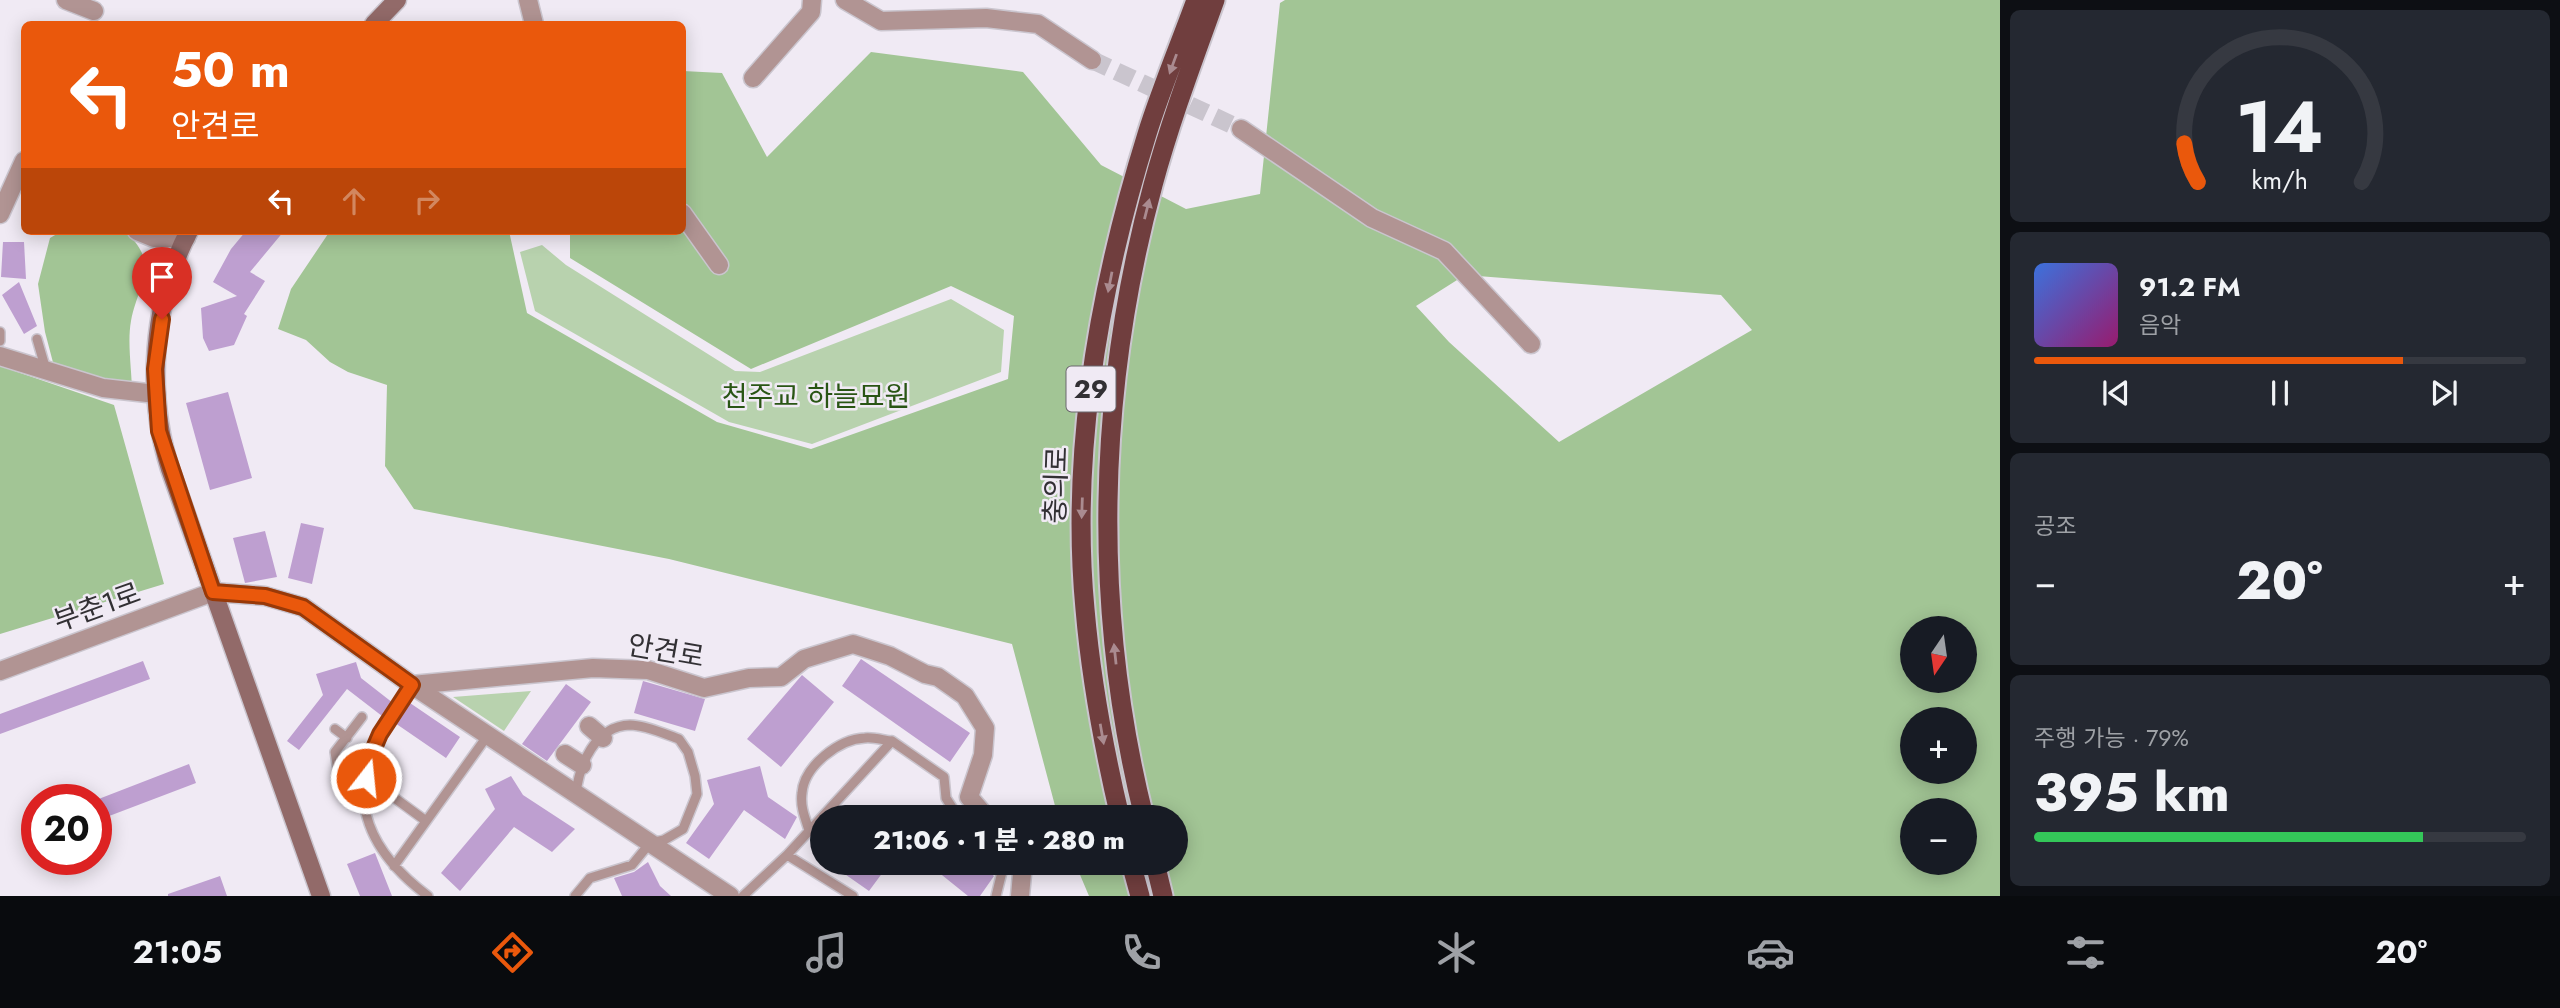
<!DOCTYPE html>
<html lang="ko">
<meta charset="utf-8">
<style>
:root{--surface:#171b24;--page:#242831;--text:#f1f3f6;--muted:#9ea1a6;--line:#363941;--accent:#ea580c}
body{margin:0;font-family:Jost,"Noto Sans KR",sans-serif;background:var(--page);color:var(--text);height:100vh;display:flex;flex-direction:column;font-size:26px;white-space:nowrap}
*{box-sizing:border-box;margin:0}
p{font-size:23px;color:var(--muted)}
.icon{flex:none;width:38px;height:38px;fill:none;stroke:currentColor;stroke-width:2;stroke-linecap:round;stroke-linejoin:round}
.map{position:relative;flex:1;overflow:hidden}
.sheet{display:flex;flex-direction:column;gap:10px;padding:10px;background:#0d0f14;width:560px}
.sheet>*{flex:none}
.hud{position:absolute;left:21px;top:21px;width:665px;height:214px;border-radius:10px;box-shadow:0 4px 18px #0003;background:#ea580c;color:#fff;overflow:hidden}
.needle{width:46px;rotate:193deg}
.buttons{position:absolute;left:1900px;top:616px;display:grid;gap:14px}
.buttons a{display:grid;place-items:center;width:77px;height:77px;border-radius:50%;background:var(--surface);box-shadow:0 4px 18px #0003;font-size:35px}
.speed{position:absolute;left:21px;top:784px;display:flex;gap:14px;font-size:35px;font-weight:700;text-align:center}
.speed>*{display:grid;place-content:center;width:91px;height:91px;border-radius:50%;background:var(--surface);box-shadow:0 4px 18px #0003;line-height:1}
.speed .limit{border:10px solid #d22;background:#fff;color:#111}
.pin{position:absolute;display:grid;place-items:center;width:60px;height:60px;color:#fff;margin:-72px -30px;border-radius:50% 50% 50% 0;rotate:-45deg;box-shadow:0 0 7px #0007}
.pin .icon{rotate:45deg}
.me{position:absolute;width:77px;margin:-38px;rotate:16deg;stroke-linejoin:round;filter:drop-shadow(0 0 5px #0008)}
.turn{display:flex;align-items:center;gap:24px;height:147px;padding:0 35px;font-size:32px}
.turn .icon{width:91px;height:91px;stroke-width:2.5}
.turn b{display:block;font-size:49px;line-height:60px}
.lanes{display:flex;align-items:center;height:66px;padding:0 35px;background:#0003;justify-content:center;gap:35px;direction:ltr}
.lanes .off{opacity:.35}
.big{font-size:52px;font-weight:800;line-height:1.1}
.sheet .tile{flex:1;display:flex;flex-direction:column;justify-content:center;gap:10px;min-width:0;padding:0 24px;border-radius:10px;background:var(--page)}
.sheet .dial{align-items:center;gap:0}
.dial svg{height:182px;overflow:visible;fill:none;stroke:var(--line);stroke-width:7;stroke-linecap:round;text-anchor:middle}
.dial text{fill:var(--text);stroke:none}
.song{display:flex;align-items:center;gap:21px}
.cover{width:84px;height:84px;border-radius:10px;background:linear-gradient(135deg,hsl(220 70% 55%),hsl(320 70% 35%))}
.played{height:7px;border-radius:4px;background:linear-gradient(90deg,var(--accent) 75%,var(--line) 75%)}
.keys{display:flex;justify-content:space-around;direction:ltr}
.heat{display:flex;justify-content:space-between;align-items:center;font-size:38px;direction:ltr}
.charge{height:10px;border-radius:5px;background:linear-gradient(90deg,#34c759 79%,var(--line) 0)}
.trip{position:absolute;left:810px;top:805px;width:378px;height:70px;border-radius:35px;background:var(--surface);box-shadow:0 4px 18px #0003;font-weight:800;line-height:70px;text-align:center}
.tab-bar{display:flex;height:112px;justify-content:space-around;align-items:center;background:#090b0e;color:var(--muted)}
.tab-bar .icon{width:49px;height:49px}
.tab-bar .selected{color:var(--accent)}
.tab-bar b{font-size:32px;color:var(--text)}
main{display:flex;flex:1;min-height:0}
.map>svg:first-child{display:block}
.green{fill:#b8d2ae}
.forest{fill:#a2c595;fill-rule:evenodd}
.building{fill:#be9fd0}
.lines{fill:none;stroke-linecap:round;stroke-linejoin:round}
.minor-tunnel{stroke:#cac5ce;stroke-width:18;stroke-dasharray:18 9;stroke-linecap:butt}
.service-casing{stroke:#cac5ce;stroke-width:12}
.minor-casing{stroke:#cac5ce;stroke-width:21}
.secondary-casing{stroke:#cac5ce;stroke-width:21}
.trunk-casing{stroke:#cac5ce;stroke-width:23}
.service{stroke:#b19493;stroke-width:9}
.minor{stroke:#b19493;stroke-width:18}
.secondary{stroke:#926a69;stroke-width:18}
.trunk{stroke:#703e3e;stroke-width:19}
.oneway{fill:#aa8b90}
.route-casing{stroke:#983908;stroke-width:18}
.route{stroke:#ea580c;stroke-width:12}
.labels{text-anchor:middle;dominant-baseline:central;stroke-width:5;stroke-linejoin:round;paint-order:stroke}
.shield{fill:#f0eaf4;stroke:#6b686e;stroke-width:2}
.shield-label{font-size:26px;font-weight:bold;fill:#323034}
.park-label{font-size:28px;fill:#295514;stroke:#f0eaf4}
.street-label{font-size:28px;fill:#323034;stroke:#f0eaf4}
</style>
<main>
<div class="map">
<svg width="2000" height="896" viewBox="0 0 2000 896">
<rect width="100%" height="100%" fill="#f0eaf4"/>
<!-- green -->
<path class="green" d="M542 245 566 265 735 371 760 372 951 299 1004 330 1001 372 812 444 729 422 535 311 520 252Z
M531 691 504 731 453 697Z"/>
<!-- forest -->
<path class="forest" d="M1285 0H2000V896H1089L1075 863H1176V817H1058L1012 644 669 559 414 509 385 466 387 385 348 372 330 362 306 340 278 329 291 289 330 231H509L527 313 717 422 811 449 1008 379 1014 316 951 286 751 369 570 258V231H682L683 71 722 73 767 157 871 52 1023 72 1101 165 1186 209 1260 194 1280 3ZM1465 275 1721 295 1752 330 1559 442 1449 342 1416 306ZM1913 628H1965V681H1913ZM1913 719H1965V772H1913ZM1913 810H1965V863H1913Z
M62 231H126C162 270 139 279 131 321 127 343 132 371 132 393L55 370 45 332 38 284 50 238Z
M0 366 114 405 164 584 0 634Z"/>
<!-- building -->
<path class="building" d="M246 231H284L250 272 265 281 244 314 247 316 234 345 209 351 203 338 201 308 237 296 213 282 231 249Z
M3 242H24L26 279 1 277Z
M19 282 37 326 24 334 2 295Z
M228 392 252 478 210 490 186 403Z
M301 523 324 528 312 584 288 578Z
M265 531 277 577 245 583 233 538Z
M861 659 970 733 950 762 842 686Z
M143 661 150 679 0 734V714Z
M356 662 361 678 393 703 382 716 347 689 299 750 287 741 323 695 316 674Z
M802 675 834 702 781 767 747 739Z
M643 681 705 699 695 731 634 713Z
M566 684 591 702 547 761 522 744Z
M410 703 460 737 446 758 395 723Z
M189 764 196 783 96 821V800Z
M760 766 768 797 797 817 785 839 744 810 709 859 686 843 714 804 707 780Z
M511 776 523 795 575 829 552 852 514 827 460 891 441 873 495 809 485 789Z
M375 853 392 896H360L347 864Z
M648 862 660 886 671 896H622L614 878 634 872Z
M829 863H880L886 868 869 891Z
M927 863H977L994 876 980 896H968Z
M220 876 227 896H168V894Z"/>
<g class="lines">
<!-- minor-tunnel -->
<path class="minor-tunnel" d="M1092 60 1241 129"/>
<defs>
<path id="service" d="M0 332V341
M37 339 46 370
M412 685C404 703 389 717 379 734 344 802 372 854 428 896
M362 717 335 752 338 770 368 768
M335 729 347 738
M366 777 426 821
M809 830C805 818 800 806 802 793 804 766 839 739 865 738 873 737 883 740 892 741
M787 855 853 896
M994 863 1002 872 996 896
M394 866 488 735
M575 896 590 878 632 865 650 843 664 840 683 829 697 794 695 776 688 752 679 739C665 734 645 725 630 725 595 726 579 765 576 794
M743 896 787 855 892 741 944 777 946 798 958 817"/>
<path id="minor" d="M66 0 94 11
M528 0 534 24
M845 0 881 21 986 18 1038 24 1092 60
M753 78 811 12 812 0
M1241 129 1372 218 1444 251 1531 344
M682 213 719 265
M0 214 24 161
M137 231 154 238H186
M0 356 103 388 156 394
M0 671 213 592 265 596 303 607 412 685 730 896
M412 685 593 668 648 670 704 688 749 678 781 677 804 659 853 644 890 656 925 674 938 677 965 696 985 728 983 755 969 797 986 817
M589 726 603 738
M565 754 582 765
M1020 896 1023 863"/>
<path id="secondary" d="M374 24 397 0
M189 231C152 302 146 394 170 469L321 896"/>
<path id="trunk" d="M1120 817C1104 749 1091 679 1085 609 1070 451 1100 285 1147 134 1161 89 1180 44 1196 0
M1144 817C1092 609 1097 392 1153 185 1170 122 1193 61 1215 0
M1131 863 1140 896
M1155 863 1163 896"/>
</defs>
<!-- service casing -->
<use href="#service" class="service-casing"/>
<!-- minor casing -->
<use href="#minor" class="minor-casing"/>
<!-- secondary casing -->
<use href="#secondary" class="secondary-casing"/>
<!-- trunk casing -->
<use href="#trunk" class="trunk-casing"/>
<!-- service -->
<use href="#service" class="service"/>
<!-- minor -->
<use href="#minor" class="minor"/>
<!-- secondary -->
<use href="#secondary" class="secondary"/>
<!-- trunk -->
<use href="#trunk" class="trunk"/>
</g>
<!-- one-way arrows -->
<defs><path id="oneway-solid" d="M-6-.8H1V-3.2L6.5 0L1 3.2V.8H-6Z" transform="scale(1.75)"/></defs>
<g class="oneway">
<use href="#oneway-solid" transform="translate(1173 64) rotate(110)"/>
<use href="#oneway-solid" transform="translate(1147 209) rotate(-76)"/>
<use href="#oneway-solid" transform="translate(1110 282) rotate(101)"/>
<use href="#oneway-solid" transform="translate(1082 508) rotate(92)"/>
<use href="#oneway-solid" transform="translate(1115 654) rotate(-96)"/>
<use href="#oneway-solid" transform="translate(1102 734) rotate(80)"/>
</g>
<g class="lines">
<defs>
<path id="route" d="M162 319 155 369 159 431 213 592 265 596 303 607 412 685 380 734 368 762 366 778"/>
</defs>
<!-- route casing -->
<use href="#route" class="route-casing"/>
<!-- route -->
<use href="#route" class="route"/>
</g>
<g class="labels">
<!-- shield labels -->
<rect class="shield" x="1066.5" y="366.5" width="49" height="45" rx="5"/>
<g class="shield-label">
<text x="1091" y="389">29</text>
</g>
<!-- park labels -->
<g class="park-label">
<text x="816" y="396">천주교 하늘묘원</text>
</g>
<!-- street labels -->
<g class="street-label">
<text transform="translate(1056 485) rotate(-88)">충의로</text>
<text transform="translate(97 607) rotate(-20)">부춘1로</text>
<text transform="translate(666 651) rotate(10)">안견로</text>
</g>
</g>
</svg>
<div class="buttons">
<a><svg class="needle" viewBox="-14 -14 28 28"><path d="M0-13l5 13h-10z" fill="#e53935"/><path d="M0 13l5-13h-10z" fill="#9ea1a6"/></svg></a>
<a>+</a>
<a>−</a>
</div>
<div class="speed"><div class="limit">20</div></div>
<div class="pin" style="left:162px;top:319px;background:#d93025"><svg class="icon" aria-label="arrive" viewBox="0 0 24 24"><path d="M6 21V4h12l-3 4 3 4H6"/></svg></div>
<svg class="me" style="left:366px;top:778px" viewBox="-20 -20 40 40"><circle r="17" fill="#ea580c" stroke="#fff" stroke-width="3"/><path d="M0-11L8 9 0 5-8 9z" fill="#fff"/></svg>
<div class="trip">21:06 · 1 분 · 280 m</div>
<div class="hud">
<div class="turn"><svg class="icon" aria-label="left" viewBox="0 0 24 24"><path d="M17 20v-9H6M10 6l-5 5 5 5"/></svg><div><b>50 m</b>안견로</div></div>
<div class="lanes"><svg class="icon" aria-label="left" viewBox="0 0 24 24"><path d="M17 20v-9H6M10 6l-5 5 5 5"/></svg><svg class="icon off" aria-label="ahead" viewBox="0 0 24 24"><path d="M12 20V5M6 11l6-6 6 6"/></svg><svg class="icon off" aria-label="right" viewBox="0 0 24 24"><path d="M7 20v-9h11M14 6l5 5-5 5"/></svg></div>
</div>
</div>
<section class="sheet">
<div class="tile dial"><svg viewBox="0 0 100 80">
<path d="M14 69A42 42 0 1 1 86 69"/>
<path d="M14 69A42 42 0 0 1 8 52" stroke="#ea580c"/>
<text x="50" y="56" font-size="32" font-weight="700">14</text>
<text x="50" y="72" font-size="11">km/h</text>
</svg></div>
<div class="tile">
<div class="song"><i class="cover"></i><div><b>91.2 FM</b><p>음악</p></div></div>
<div class="played"></div>
<div class="keys"><svg class="icon" aria-label="previous" viewBox="0 0 24 24"><path d="M18 5L8 12l10 7zM5 5v14"/></svg><svg class="icon" aria-label="pause" viewBox="0 0 24 24"><path d="M8 5v14M16 5v14"/></svg><svg class="icon" aria-label="next" viewBox="0 0 24 24"><path d="M6 5l10 7-10 7zM19 5v14"/></svg></div>
</div>
<div class="tile"><p>공조</p>
<div class="heat"><a>−</a><b class="big">20°</b><a>+</a></div>
</div>
<div class="tile"><p>주행 가능 · 79%</p><b class="big">395 km</b><div class="charge"></div></div>
</section>
</main>
<nav class="tab-bar">
<b>21:05</b>
<svg class="icon selected" aria-label="directions" viewBox="0 0 24 24"><path d="M12 3l9 9-9 9-9-9zM9 14v-3h6M13 9l2 2-2 2"/></svg>
<svg class="icon" aria-label="music" viewBox="0 0 24 24"><path d="M9 18V5l10-2v13"/><circle cx="6" cy="18" r="3"/><circle cx="16" cy="16" r="3"/></svg>
<svg class="icon" aria-label="phone" viewBox="0 0 24 24"><path d="M5 4h4l2 5-3 2q2 4 5 5l2-3 5 2v4C11 20 4 13 5 4z"/></svg>
<svg class="icon" aria-label="climate" viewBox="0 0 24 24"><path d="M12 3v18M4 7l16 10M4 17L20 7"/></svg>
<svg class="icon" aria-label="car" viewBox="0 0 24 24"><path d="M5 17H2v-5l4-1 3-4h7l3 4 3 1v5h-3M9 17h6M6 11h13"/><circle cx="7" cy="17" r="2"/><circle cx="17" cy="17" r="2"/></svg>
<svg class="icon" aria-label="filters" viewBox="0 0 24 24"><path d="M4 7h16M4 17h16"/><circle cx="9" cy="7" r="2"/><circle cx="15" cy="17" r="2"/></svg>
<b>20°</b>
</nav>
